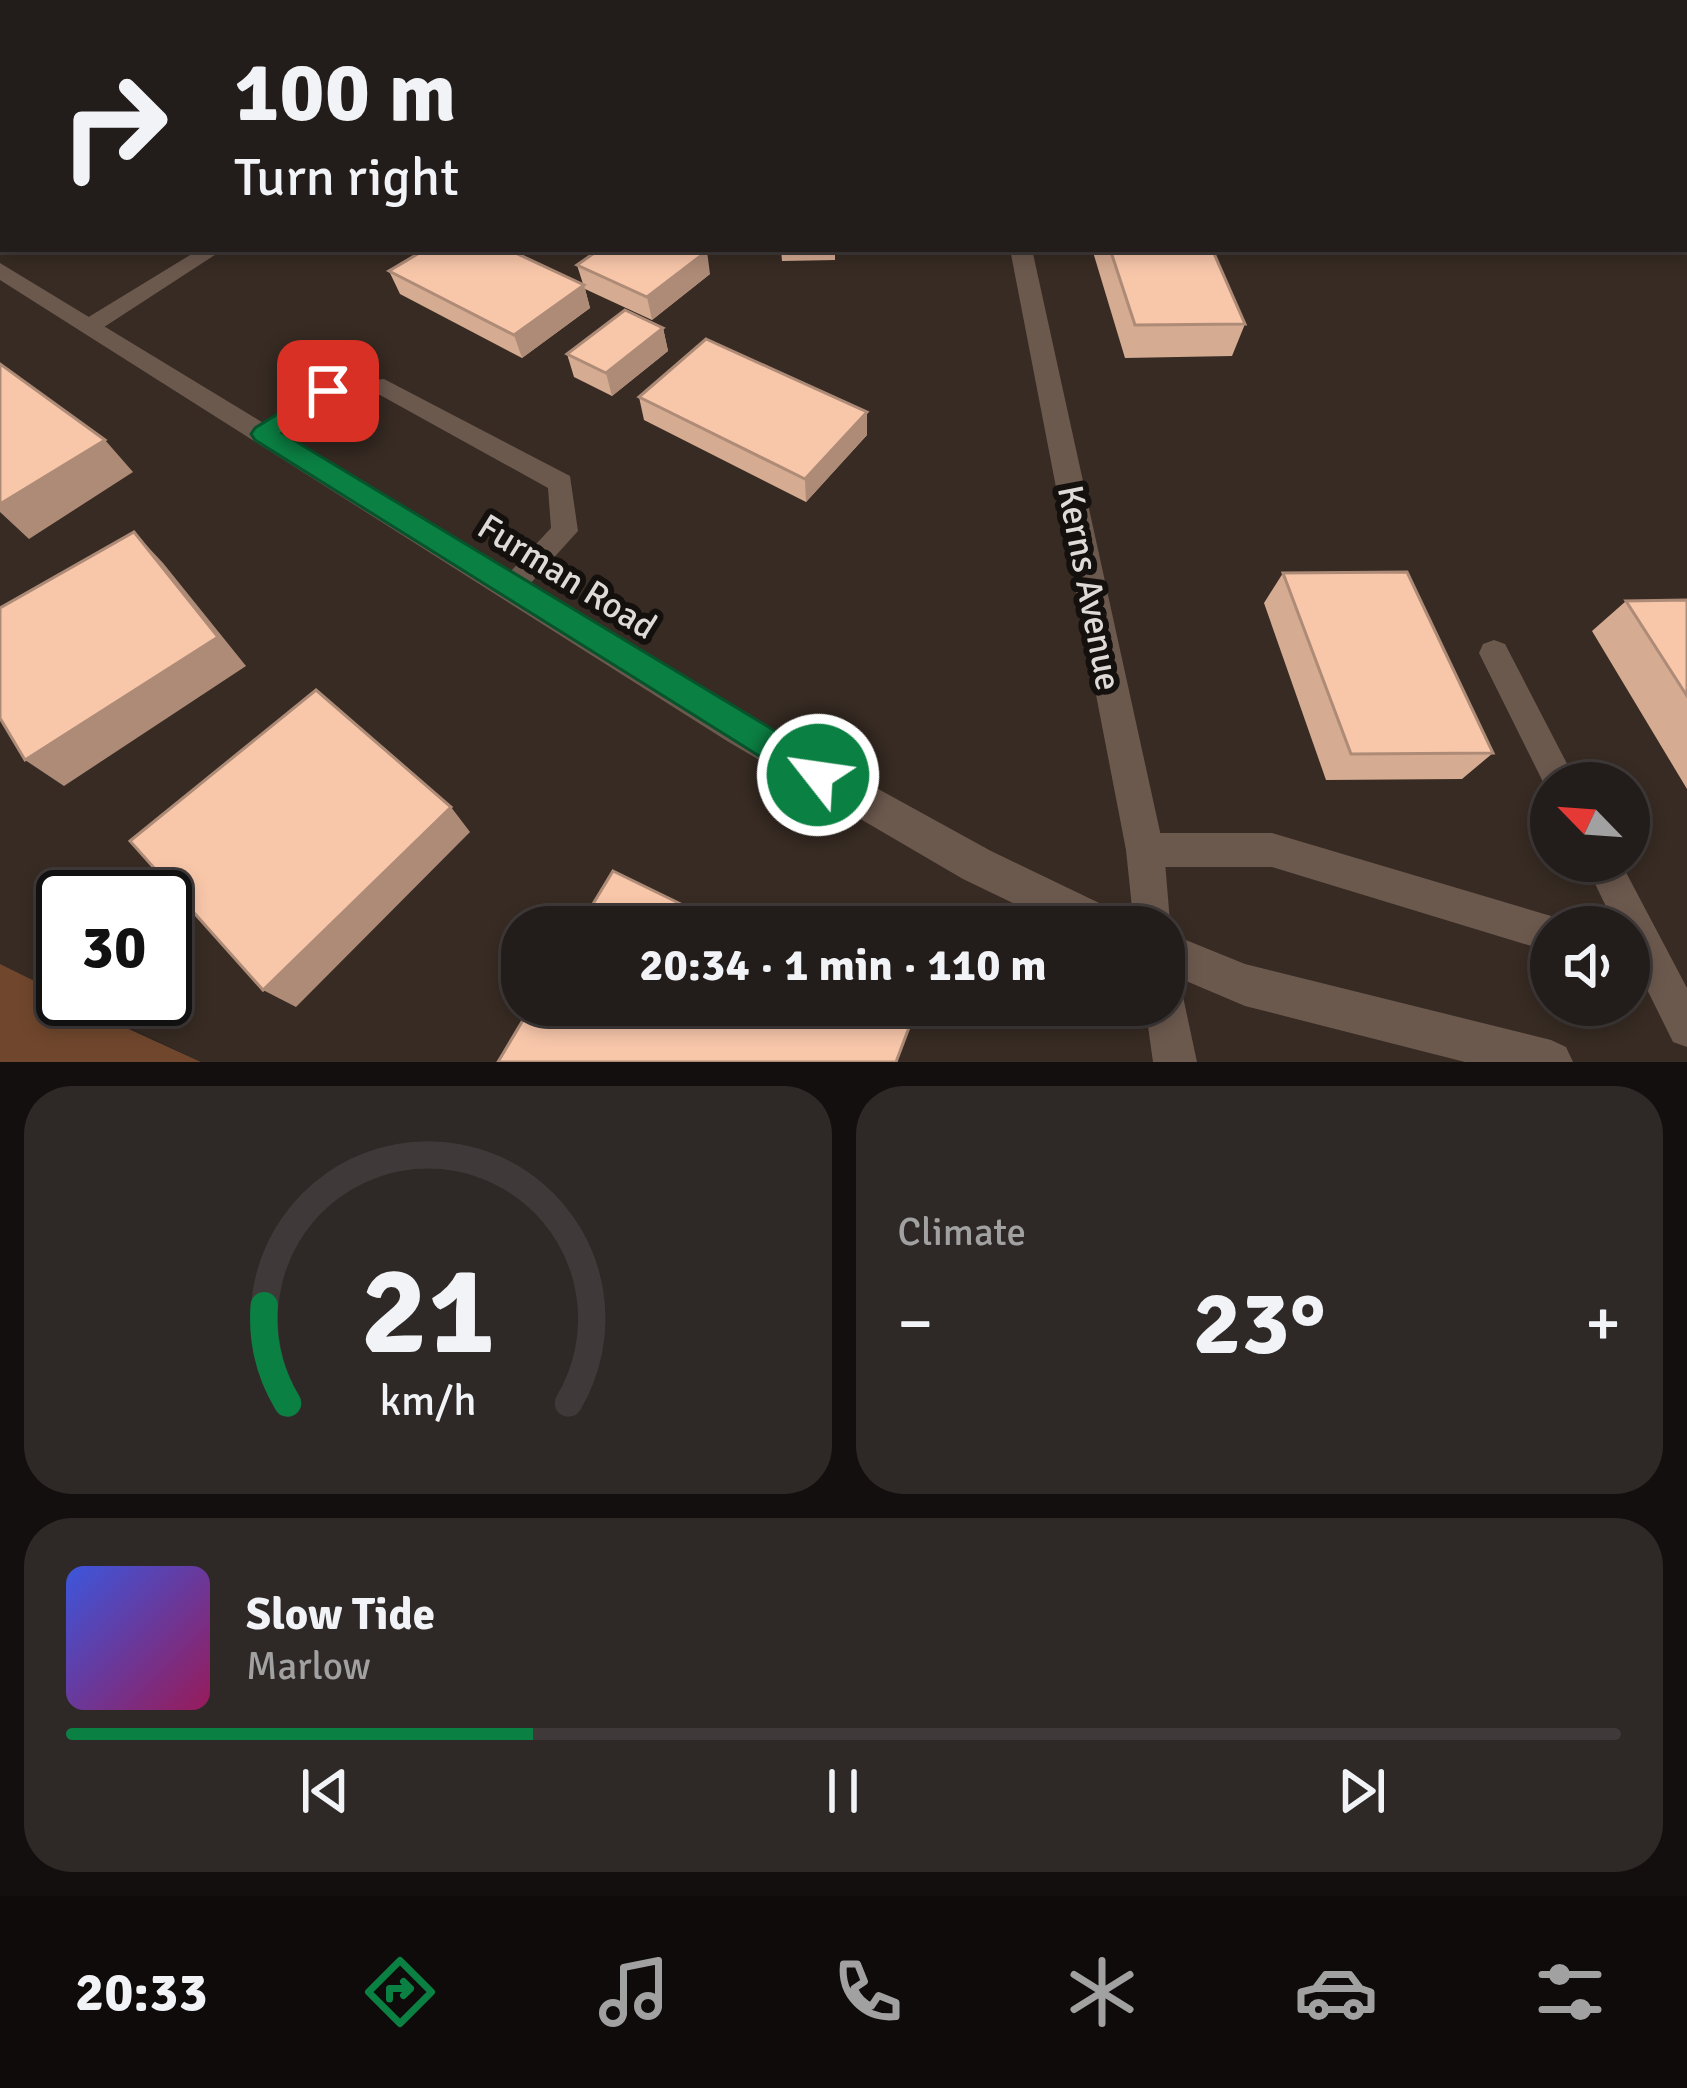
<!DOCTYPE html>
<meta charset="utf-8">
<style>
:root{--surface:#221c1a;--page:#2e2927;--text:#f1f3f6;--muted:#a2a1a2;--line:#3f3a39;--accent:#0b8043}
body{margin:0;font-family:Signika,sans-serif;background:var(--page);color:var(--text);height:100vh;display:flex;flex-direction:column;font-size:45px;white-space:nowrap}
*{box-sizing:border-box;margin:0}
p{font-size:39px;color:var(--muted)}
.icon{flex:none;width:66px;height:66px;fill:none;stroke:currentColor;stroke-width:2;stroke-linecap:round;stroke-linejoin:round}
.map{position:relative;height:1062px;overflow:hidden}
.panel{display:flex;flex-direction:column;gap:24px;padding:24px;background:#130f0e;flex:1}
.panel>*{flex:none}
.top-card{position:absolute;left:0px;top:0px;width:1689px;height:252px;box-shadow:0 6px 18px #0003,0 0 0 3px var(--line);background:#221c1a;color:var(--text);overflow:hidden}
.needle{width:78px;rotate:295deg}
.fabs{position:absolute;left:1530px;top:762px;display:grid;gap:24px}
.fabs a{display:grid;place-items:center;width:120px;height:120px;border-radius:50%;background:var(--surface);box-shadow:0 6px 18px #0003,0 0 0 3px var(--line);font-size:60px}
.speed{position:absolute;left:36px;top:870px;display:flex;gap:24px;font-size:60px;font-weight:700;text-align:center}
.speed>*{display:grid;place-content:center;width:156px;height:156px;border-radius:50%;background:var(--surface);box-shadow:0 6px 18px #0003,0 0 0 3px var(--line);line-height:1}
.speed .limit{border:6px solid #111;border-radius:18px;background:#fff;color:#111}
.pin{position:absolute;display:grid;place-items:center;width:102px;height:102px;color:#fff;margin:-51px;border-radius:24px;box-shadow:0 6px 18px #0006}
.me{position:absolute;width:132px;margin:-66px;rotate:300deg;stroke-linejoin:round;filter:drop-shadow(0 0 9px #0008)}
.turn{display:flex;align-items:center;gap:42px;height:252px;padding:0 36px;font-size:54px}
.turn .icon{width:156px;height:156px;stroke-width:2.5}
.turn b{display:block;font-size:84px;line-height:102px}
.big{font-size:90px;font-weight:700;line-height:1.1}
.panel .widget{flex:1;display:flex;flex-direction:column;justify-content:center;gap:18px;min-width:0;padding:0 42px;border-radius:48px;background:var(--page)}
.panel .dial{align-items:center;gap:0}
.dial svg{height:312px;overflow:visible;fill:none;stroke:var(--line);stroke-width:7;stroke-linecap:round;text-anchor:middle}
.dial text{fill:var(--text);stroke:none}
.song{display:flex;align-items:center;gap:36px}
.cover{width:144px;height:144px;border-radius:18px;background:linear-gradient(135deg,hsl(230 70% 55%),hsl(330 70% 35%))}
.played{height:12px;border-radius:6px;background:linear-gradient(90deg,var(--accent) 30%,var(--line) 30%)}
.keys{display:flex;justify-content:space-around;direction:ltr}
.heat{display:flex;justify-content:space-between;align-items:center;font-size:66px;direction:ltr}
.panel .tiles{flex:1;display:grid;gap:24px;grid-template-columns:1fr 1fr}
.widget:last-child{grid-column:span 2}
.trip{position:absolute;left:501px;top:906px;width:684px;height:120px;border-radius:48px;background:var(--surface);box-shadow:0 6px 18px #0003,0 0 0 3px var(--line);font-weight:700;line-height:120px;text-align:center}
.tab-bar{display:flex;height:192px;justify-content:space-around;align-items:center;background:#0e0b0a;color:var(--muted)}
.tab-bar .icon{width:84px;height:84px}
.tab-bar .active{color:var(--accent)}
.tab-bar b{font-size:54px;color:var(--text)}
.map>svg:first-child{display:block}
.built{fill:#372b23;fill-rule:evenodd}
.forest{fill:#70472d}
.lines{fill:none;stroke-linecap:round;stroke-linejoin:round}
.service{fill:#6c594e;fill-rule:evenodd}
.minor{fill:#6c594e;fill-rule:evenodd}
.wall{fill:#d5ab92}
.shaded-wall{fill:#ae8b77}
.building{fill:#f8c7aa;stroke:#ae8b77;stroke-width:3}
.route{fill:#0b8043;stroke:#07532c;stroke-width:3}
.labels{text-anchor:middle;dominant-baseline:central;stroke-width:12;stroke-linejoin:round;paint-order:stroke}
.street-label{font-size:36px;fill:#dedad7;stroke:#13100e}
</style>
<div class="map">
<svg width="1687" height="1062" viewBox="0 0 1687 1062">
<rect width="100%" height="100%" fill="#2d2623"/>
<!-- built -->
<path class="built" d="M172 0H1687V1062H201L71 999H165V897H63V995L0 964V50L3 249H1686V3H161ZM1551 783H1629V861H1551ZM522 927H1164V1005H522ZM1551 927H1629V1005H1551Z"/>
<!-- forest -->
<path class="forest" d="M0 964 63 995V999L201 1062H0Z"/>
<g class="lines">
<!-- service -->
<path class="service" d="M1571 0H1588L1590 3H1573Z
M1687 20V30L1686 31V21Z
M1686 41H1687V51H1686Z
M200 249H224L98 331H82V321Z
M384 379 570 476 578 531 520 595 510 599 500 595 496 587 551 528 548 488 380 395 334 399 273 440H255L252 434 320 385Z
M1494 640 1505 644 1577 783H1551L1549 794 1479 653 1483 644Z
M1145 833H1272L1551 916 1566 927H1551V952L1272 867H1145L1133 862 1128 850 1133 838Z
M1584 861H1620L1687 988V1047L1673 1042 1629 953V927H1616Z"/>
<!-- minor -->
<path class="minor" d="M209 0H227L229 3H211Z
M951 0H967L968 3H952Z
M1686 200H1687V212H1686Z
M1010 249H1032L1164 850 1171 934 1245 964 1551 1040 1566 1047 1573 1062H1465L1245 1006 1179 978 1197 1062H1153L1145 1005H1164V927H1134L1126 850Z
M0 263 751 719 991 851 1120 913 1126 927H1063L963 879 727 741 0 280Z"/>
</g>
<!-- wall -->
<path class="wall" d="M314 0H384L380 3H316Z
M781 249H835V260L782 261Z
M1093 249H1212L1245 324 1232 356 1125 358 1093 252Z
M577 265 710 274 652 320 585 289 590 308 522 358 400 294 389 271 583 284Z
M663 328 668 351 612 396 574 377 567 354Z
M639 397 867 412V435L806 502 644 420Z
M1283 573 1493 753 1462 779 1326 780 1264 603Z
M1687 600V789L1592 631 1626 601Z"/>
<!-- shaded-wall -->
<path class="shaded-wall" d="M496 0H528L526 3H493Z
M644 0H665V3H642Z
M707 251 710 274 652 320 647 297Z
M584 285 590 308 522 358 514 335Z
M663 328 668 351 612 396 606 373Z
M867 412V435L806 502 805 479Z
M105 440 133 472 29 539 0 512V504Z
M134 532 163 563 246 666 64 786 25 760Z
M451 807 470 832 296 1007 263 990Z"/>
<!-- building -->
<path class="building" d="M78 0H130L134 3H68Z
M427 0H496L493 3H424Z
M575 0H644L642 3H572Z
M711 0H803L801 3H710Z
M841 0H911L910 3H840Z
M3 22V51L0 52V23Z
M426 249H507L584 285 514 335 389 271Z
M600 249H703L707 251 647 297 577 265Z
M1110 249H1212L1245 324 1135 325Z
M625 310 663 328 606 373 567 354Z
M706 339 867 412 805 479 639 397Z
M0 364 105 440 0 504Z
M134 532 218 637 25 760 0 718V608Z
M1407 572 1493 753 1351 754 1283 573Z
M1687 600V696L1626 601Z
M316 690 451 807 263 990 130 841Z
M613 871 728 927H579Z
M532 1005H889L913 1017 896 1062H498Z"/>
<!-- route -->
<path class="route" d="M328 383 340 391 337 397 282 433 830 764 835 775 830 786 818 791 807 786 255 440 251 434 255 428Z"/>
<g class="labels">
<!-- street labels -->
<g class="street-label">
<text transform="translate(567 577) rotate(32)">Furman Road</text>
<text transform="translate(1089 588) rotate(79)">Kerns Avenue</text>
</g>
</g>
</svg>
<div class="fabs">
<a><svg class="needle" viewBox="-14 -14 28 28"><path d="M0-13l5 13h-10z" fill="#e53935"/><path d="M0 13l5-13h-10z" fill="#a2a1a2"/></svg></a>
<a><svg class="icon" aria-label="sound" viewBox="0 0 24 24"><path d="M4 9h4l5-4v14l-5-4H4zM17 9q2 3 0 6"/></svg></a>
</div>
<div class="speed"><div class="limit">30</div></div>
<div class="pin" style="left:328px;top:391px;background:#d93025"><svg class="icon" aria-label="arrive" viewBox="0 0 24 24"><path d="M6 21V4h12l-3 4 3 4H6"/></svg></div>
<svg class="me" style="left:818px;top:775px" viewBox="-20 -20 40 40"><circle r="17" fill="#0b8043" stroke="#fff" stroke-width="3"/><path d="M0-11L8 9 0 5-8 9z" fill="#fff"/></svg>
<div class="trip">20:34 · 1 min · 110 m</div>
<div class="top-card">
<div class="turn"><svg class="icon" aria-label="right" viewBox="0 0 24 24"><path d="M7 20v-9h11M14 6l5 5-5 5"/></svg><div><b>100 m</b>Turn right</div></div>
</div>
</div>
<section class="panel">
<div class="tiles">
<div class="widget dial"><svg viewBox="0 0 100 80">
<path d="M14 69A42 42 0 1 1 86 69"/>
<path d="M14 69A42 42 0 0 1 8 44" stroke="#0b8043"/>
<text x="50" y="56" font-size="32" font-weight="700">21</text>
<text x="50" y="72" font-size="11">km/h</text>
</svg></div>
<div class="widget"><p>Climate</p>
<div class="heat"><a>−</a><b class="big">23°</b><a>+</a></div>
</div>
<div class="widget">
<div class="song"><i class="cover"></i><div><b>Slow Tide</b><p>Marlow</p></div></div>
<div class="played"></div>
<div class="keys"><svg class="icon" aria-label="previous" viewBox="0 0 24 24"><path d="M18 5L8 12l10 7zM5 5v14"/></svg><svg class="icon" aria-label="pause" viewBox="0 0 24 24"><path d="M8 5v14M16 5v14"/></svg><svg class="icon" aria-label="next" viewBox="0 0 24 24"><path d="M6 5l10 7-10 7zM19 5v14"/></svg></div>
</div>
</div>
</section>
<nav class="tab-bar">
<b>20:33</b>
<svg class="icon active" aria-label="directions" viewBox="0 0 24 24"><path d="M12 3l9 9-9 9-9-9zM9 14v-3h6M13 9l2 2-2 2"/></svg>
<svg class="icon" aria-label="music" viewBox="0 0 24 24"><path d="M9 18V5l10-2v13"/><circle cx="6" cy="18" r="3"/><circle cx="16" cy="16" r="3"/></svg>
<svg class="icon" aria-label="phone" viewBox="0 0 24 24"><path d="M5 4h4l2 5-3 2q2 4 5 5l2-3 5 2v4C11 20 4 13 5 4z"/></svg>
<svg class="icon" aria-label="climate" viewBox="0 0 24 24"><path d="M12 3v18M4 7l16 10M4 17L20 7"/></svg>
<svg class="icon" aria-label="car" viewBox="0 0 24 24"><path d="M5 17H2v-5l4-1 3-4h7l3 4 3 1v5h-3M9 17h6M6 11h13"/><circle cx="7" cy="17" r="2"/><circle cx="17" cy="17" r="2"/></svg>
<svg class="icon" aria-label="filters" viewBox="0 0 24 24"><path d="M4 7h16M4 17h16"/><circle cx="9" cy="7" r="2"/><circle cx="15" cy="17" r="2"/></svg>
</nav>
